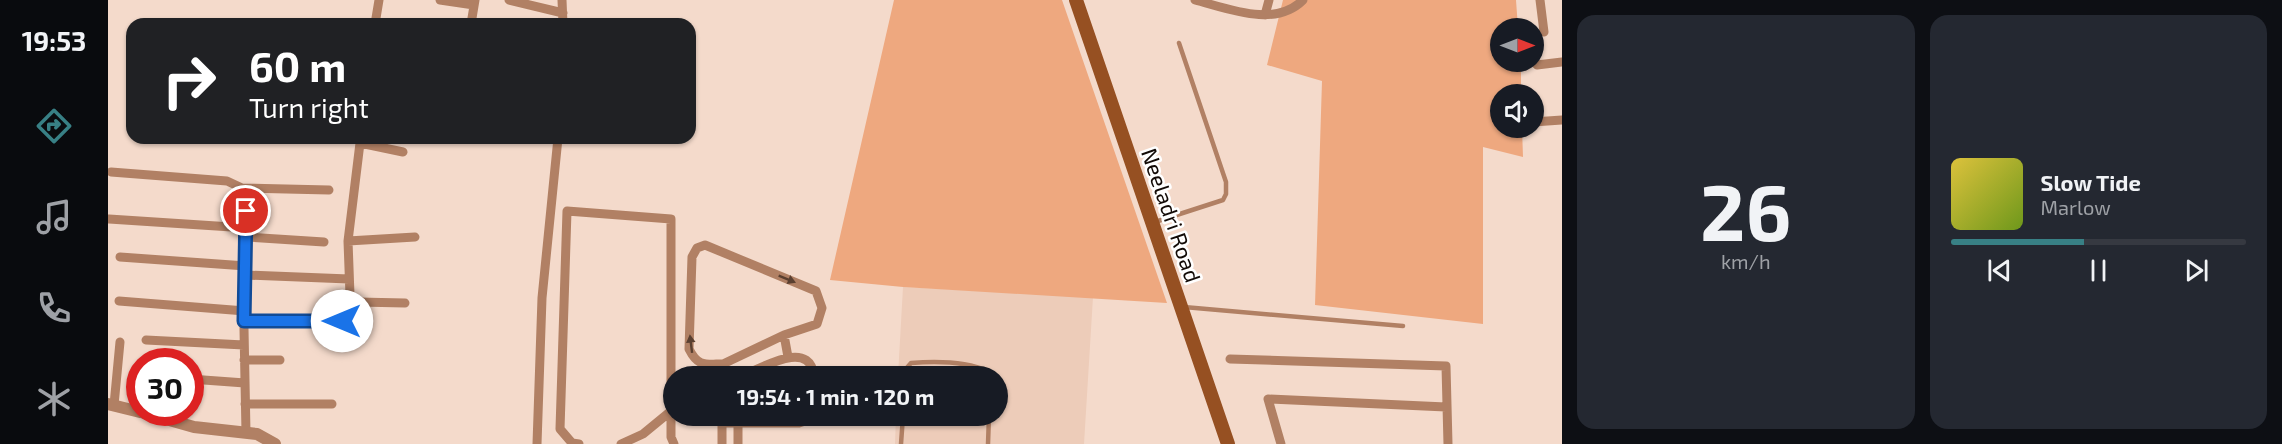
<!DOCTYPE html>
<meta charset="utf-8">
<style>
:root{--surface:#171b24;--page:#242831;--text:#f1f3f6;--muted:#9ea1a6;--line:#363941;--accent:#388085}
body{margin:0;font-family:"Exo 2",sans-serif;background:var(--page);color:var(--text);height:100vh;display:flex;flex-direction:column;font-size:22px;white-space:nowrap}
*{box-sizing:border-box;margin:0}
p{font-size:20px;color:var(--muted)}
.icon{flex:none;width:33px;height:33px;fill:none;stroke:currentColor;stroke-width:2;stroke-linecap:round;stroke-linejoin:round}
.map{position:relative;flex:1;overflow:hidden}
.side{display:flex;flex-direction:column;gap:15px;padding:15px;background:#0d0f14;width:720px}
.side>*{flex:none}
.hud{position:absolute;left:18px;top:18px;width:570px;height:126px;border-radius:18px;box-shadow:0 2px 4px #0004;background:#202124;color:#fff;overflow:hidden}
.needle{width:39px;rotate:90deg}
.tools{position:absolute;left:1382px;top:18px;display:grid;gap:12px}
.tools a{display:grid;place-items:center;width:54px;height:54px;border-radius:50%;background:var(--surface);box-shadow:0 2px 4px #0004;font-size:30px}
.speed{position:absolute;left:18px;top:348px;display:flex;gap:12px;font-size:30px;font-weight:700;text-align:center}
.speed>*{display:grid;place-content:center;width:78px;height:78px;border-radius:50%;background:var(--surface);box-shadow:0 2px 4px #0004;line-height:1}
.speed .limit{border:9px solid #d22;background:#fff;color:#111}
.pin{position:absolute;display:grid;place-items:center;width:51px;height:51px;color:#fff;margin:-26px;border:3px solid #fff;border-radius:50%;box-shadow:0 2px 6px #0007}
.me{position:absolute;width:66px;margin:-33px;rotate:270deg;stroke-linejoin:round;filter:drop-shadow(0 0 4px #0008)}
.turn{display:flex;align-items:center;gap:21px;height:126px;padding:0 24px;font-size:27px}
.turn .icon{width:78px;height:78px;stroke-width:2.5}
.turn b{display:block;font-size:42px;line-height:51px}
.side .card{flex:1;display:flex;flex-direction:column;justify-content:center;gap:9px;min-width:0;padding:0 21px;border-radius:18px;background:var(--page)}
.side .dial{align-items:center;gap:0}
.dial b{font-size:78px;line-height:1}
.song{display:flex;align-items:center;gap:18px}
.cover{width:72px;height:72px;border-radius:9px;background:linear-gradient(135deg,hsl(50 70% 55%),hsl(80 70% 35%))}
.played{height:6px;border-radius:3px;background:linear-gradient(90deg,var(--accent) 45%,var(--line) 45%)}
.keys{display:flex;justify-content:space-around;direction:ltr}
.side .tiles{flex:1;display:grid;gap:15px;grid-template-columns:repeat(2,1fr)}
.trip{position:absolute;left:555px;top:366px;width:345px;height:60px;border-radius:30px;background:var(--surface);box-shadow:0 2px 4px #0004;font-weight:700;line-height:60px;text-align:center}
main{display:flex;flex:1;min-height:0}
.dock{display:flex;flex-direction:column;width:108px;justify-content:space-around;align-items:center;background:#090b0e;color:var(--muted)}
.dock .icon{width:42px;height:42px}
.dock .on{color:var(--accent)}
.dock b{font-size:27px;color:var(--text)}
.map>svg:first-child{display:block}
.built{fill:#edccb9}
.green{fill:#eea87f}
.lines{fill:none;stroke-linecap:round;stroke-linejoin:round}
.service{stroke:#b18064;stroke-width:4.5}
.minor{stroke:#b18064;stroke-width:9}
.tertiary{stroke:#b18064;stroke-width:12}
.secondary{stroke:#965022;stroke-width:14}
.oneway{fill:#5a3f30}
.route-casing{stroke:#114b97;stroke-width:15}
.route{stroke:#1a73e8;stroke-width:10}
.labels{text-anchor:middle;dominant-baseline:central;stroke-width:5;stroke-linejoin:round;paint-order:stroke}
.street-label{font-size:22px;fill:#120a06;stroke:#fff}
</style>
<main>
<nav class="dock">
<b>19:53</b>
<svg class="icon on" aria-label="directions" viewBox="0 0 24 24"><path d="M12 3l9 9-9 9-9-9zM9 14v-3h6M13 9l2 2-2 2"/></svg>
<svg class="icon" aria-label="music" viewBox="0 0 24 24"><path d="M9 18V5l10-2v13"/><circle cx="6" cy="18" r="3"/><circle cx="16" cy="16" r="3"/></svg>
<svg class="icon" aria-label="phone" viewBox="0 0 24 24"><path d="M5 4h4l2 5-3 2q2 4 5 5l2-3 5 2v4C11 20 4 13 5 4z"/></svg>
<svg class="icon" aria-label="climate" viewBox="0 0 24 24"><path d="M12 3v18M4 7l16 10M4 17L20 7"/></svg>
</nav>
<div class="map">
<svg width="1454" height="444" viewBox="0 0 1454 444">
<rect width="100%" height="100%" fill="#f4dacb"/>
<!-- built -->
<path class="built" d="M795 287 985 297 976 444H787L788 416H890V376H790Z"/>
<!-- green -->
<path class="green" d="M786 0H954L1059 303 795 287 722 280Z
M1175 0H1408L1410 28H1392V62H1413V94H1392V128H1414L1415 157 1375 147V324L1207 305 1214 81 1159 65Z"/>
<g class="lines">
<!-- service -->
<path class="service" d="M1047 222 1115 200 1118 194V182L1071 43
M1076 307 1295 326
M797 376V370L803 363C828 361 857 361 880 371L883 376
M793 444 795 416
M880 444 881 416"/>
<!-- minor -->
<path class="minor" d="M332 0 366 5
M401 0 455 13
M454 0 455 24
M1087 0C1121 9 1167 28 1195 0
M1432 0 1436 32
M1157 15 1161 0
M267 24 271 0
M363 24 367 0
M1429 65 1454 62
M1425 122 1454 120
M252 138V143L295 152
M252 143 240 241 242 295 246 301 250 302 297 303
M3 172 119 181 134 188 137 194 139 237 136 329 138 433
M134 188 221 190
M1 219 139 228
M139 237 216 242
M240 241 307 237
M12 257 138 266
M138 275 241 279
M11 301 137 311
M136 321H234
M38 340 136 345
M1122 359 1338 366 1340 444
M136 360H172
M615 364 676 335
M614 376 615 364C597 364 590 367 581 349L584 257 589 248 597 245 708 291 714 308 709 324 676 335 680 357
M634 376C654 368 702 338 706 376
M82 379 137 383
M137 404H224
M6 405 12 342
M614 423H691L700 420 703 416
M429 444 434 298 450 138
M471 444 464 443 452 429 459 211 563 219V437L566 444
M513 444 535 434 563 411
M614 444V416
M630 444V423
M1173 444 1160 399 1338 407"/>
<!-- tertiary -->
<path class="tertiary" d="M0 404 32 412
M33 412 86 427 149 434 167 444"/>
<!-- secondary -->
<path class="secondary" d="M968 0 1120 444"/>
</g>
<!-- one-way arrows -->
<defs><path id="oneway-solid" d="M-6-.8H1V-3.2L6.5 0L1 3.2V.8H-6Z" transform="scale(1.5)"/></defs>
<g class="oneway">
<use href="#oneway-solid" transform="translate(679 279) rotate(22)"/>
<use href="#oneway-solid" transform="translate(583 344) rotate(-97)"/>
</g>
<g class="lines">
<defs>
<path id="route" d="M138 211 136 321H234"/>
</defs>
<!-- route casing -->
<use href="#route" class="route-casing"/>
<!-- route -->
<use href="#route" class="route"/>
</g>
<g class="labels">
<!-- street labels -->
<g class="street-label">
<text transform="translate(1064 215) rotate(71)">Neeladri Road</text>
</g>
</g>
</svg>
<div class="tools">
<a><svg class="needle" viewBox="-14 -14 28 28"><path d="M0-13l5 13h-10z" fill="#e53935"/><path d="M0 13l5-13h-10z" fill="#9ea1a6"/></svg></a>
<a><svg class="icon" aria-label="sound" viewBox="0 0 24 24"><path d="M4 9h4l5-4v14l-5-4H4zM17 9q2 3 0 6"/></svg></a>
</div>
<div class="speed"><div class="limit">30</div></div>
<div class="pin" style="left:138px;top:211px;background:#d93025"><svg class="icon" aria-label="arrive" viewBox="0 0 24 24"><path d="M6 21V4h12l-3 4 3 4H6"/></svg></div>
<svg class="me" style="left:234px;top:321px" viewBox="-20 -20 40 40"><circle r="19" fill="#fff"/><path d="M0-13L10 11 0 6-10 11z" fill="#1a73e8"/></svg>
<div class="trip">19:54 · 1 min · 120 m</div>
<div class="hud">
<div class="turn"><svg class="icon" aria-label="right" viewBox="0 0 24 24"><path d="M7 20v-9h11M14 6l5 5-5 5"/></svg><div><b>60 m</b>Turn right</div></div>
</div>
</div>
<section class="side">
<div class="tiles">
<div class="card dial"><b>26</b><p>km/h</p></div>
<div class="card">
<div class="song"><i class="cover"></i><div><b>Slow Tide</b><p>Marlow</p></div></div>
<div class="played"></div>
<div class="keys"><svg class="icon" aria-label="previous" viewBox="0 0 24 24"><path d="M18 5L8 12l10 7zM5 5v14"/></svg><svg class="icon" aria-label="pause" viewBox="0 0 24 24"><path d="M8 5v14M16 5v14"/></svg><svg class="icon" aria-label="next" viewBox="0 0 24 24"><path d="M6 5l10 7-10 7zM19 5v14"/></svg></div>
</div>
</div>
</section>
</main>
